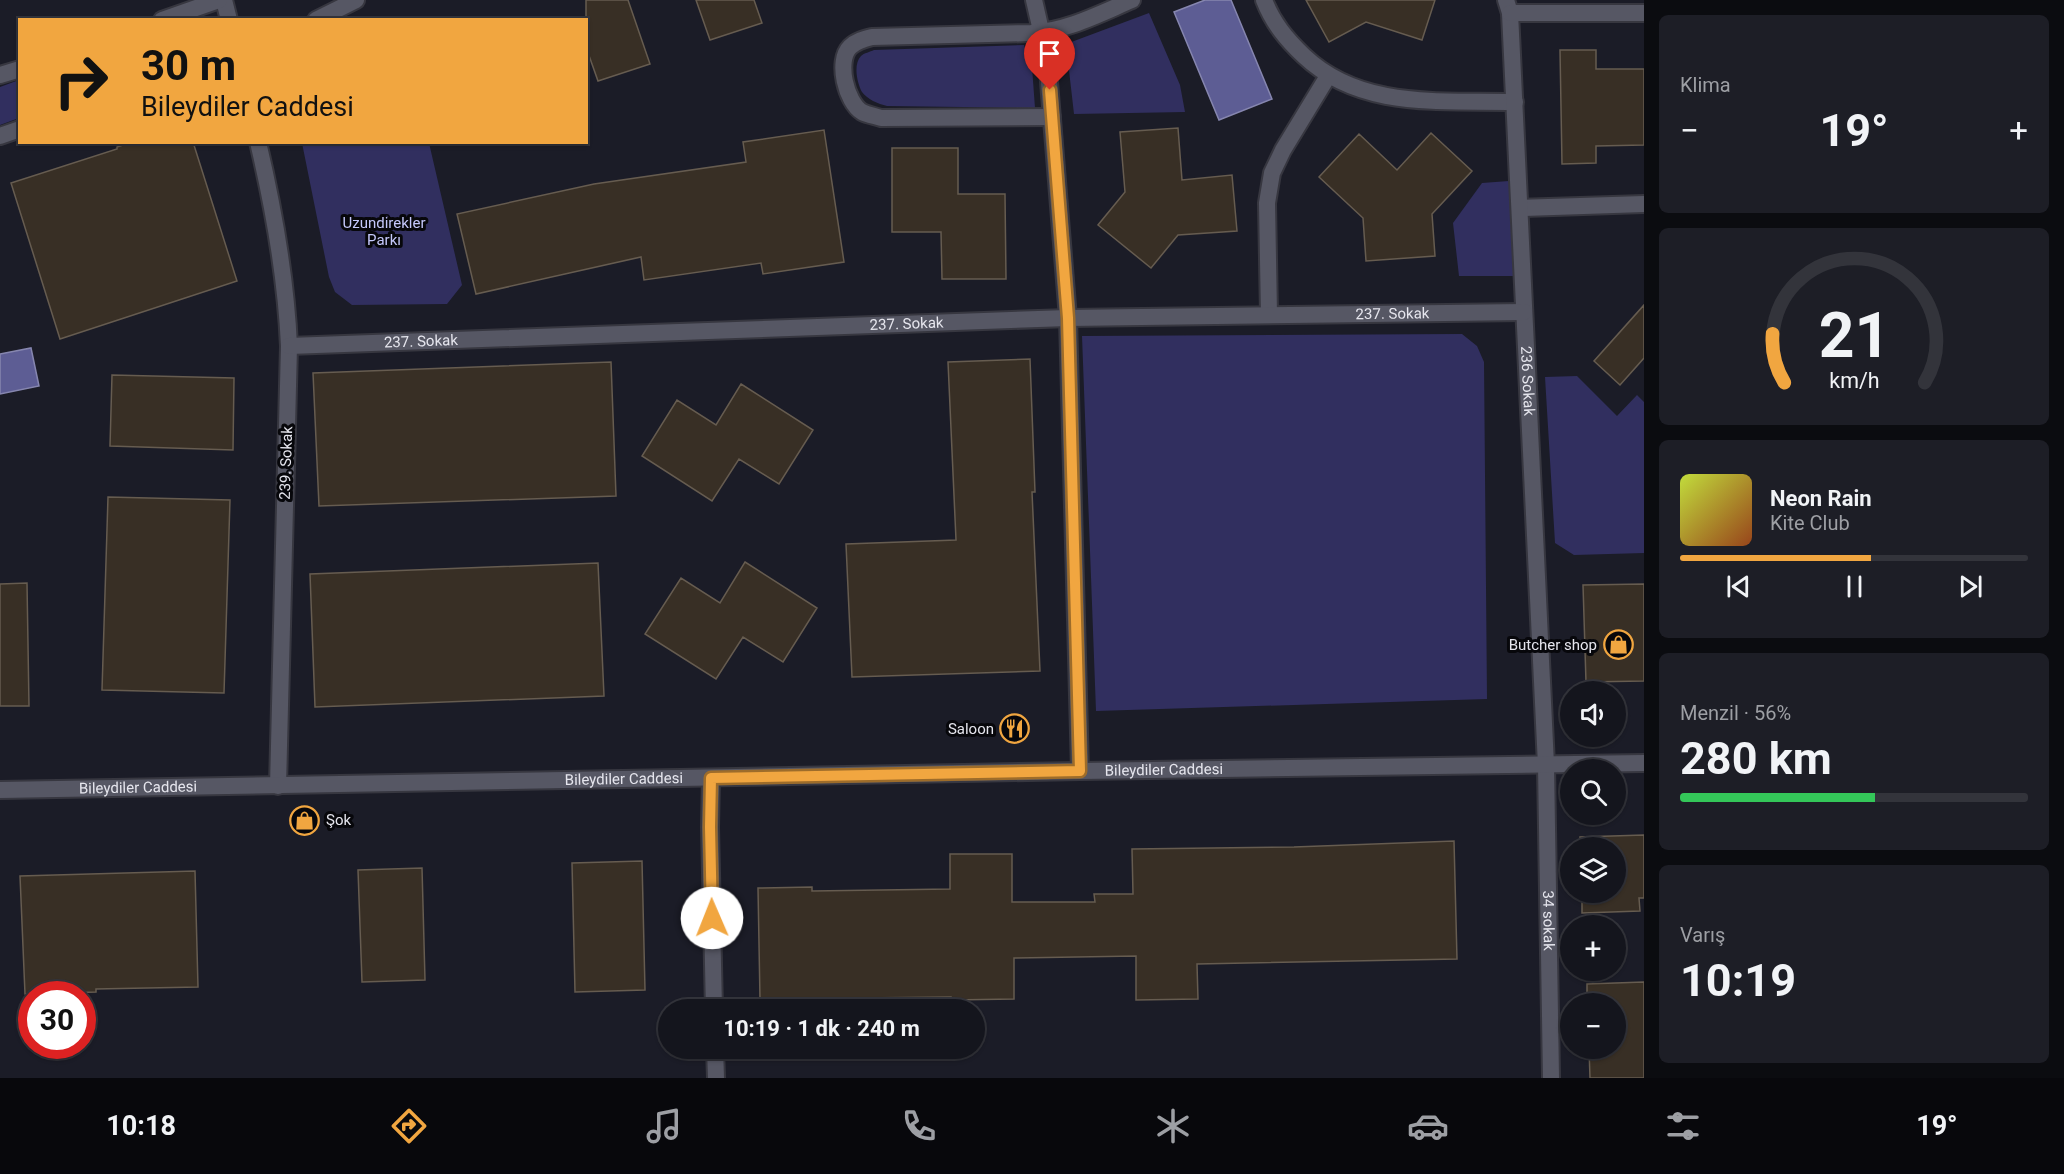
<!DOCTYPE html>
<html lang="tr">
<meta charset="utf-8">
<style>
:root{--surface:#14151d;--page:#1d1e26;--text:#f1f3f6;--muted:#9d9fa4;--line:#33343b;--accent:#f1a640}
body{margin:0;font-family:Roboto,sans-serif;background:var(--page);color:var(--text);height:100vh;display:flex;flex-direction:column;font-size:22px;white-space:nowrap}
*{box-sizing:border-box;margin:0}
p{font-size:20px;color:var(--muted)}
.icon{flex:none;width:33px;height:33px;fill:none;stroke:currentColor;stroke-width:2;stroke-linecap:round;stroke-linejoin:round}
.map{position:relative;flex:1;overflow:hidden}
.sheet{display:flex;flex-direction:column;gap:15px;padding:15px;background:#0b0c10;width:420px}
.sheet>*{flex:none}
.banner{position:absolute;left:18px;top:18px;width:570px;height:126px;border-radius:0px;box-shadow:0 2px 4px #0004,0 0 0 2px var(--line);background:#f1a640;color:#111;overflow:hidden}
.buttons{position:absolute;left:1560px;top:681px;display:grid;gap:12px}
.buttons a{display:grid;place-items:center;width:66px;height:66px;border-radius:50%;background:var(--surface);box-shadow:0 2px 4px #0004,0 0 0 2px var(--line);font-size:30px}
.speed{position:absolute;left:18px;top:981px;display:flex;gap:12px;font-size:30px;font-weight:700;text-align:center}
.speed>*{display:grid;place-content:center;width:78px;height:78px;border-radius:50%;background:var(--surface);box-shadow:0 2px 4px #0004,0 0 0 2px var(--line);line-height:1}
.speed .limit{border:9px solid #d22;background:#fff;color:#111}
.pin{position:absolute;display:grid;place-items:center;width:51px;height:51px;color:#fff;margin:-62px -26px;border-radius:50% 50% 50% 0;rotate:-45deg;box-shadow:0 0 6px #0007}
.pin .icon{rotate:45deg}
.me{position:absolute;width:66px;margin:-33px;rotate:359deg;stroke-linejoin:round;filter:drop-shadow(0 0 4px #0008)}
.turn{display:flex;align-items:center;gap:21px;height:126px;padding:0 24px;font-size:27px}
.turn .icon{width:78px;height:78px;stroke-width:2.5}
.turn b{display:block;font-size:42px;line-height:51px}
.big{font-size:45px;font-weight:700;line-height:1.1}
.sheet .widget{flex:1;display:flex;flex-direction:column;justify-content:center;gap:9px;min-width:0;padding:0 21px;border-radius:9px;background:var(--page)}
.sheet .dial{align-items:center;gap:0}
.dial svg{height:156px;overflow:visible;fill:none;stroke:var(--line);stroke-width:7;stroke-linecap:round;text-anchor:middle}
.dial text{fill:var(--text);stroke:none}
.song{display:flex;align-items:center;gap:18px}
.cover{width:72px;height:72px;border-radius:9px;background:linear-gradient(135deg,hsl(70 70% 55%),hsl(20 70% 35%))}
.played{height:6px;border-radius:3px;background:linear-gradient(90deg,var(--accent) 55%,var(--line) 55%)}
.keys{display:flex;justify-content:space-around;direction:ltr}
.heat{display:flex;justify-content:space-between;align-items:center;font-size:33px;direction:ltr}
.charge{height:9px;border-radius:4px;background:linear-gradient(90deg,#34c759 56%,var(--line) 0)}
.trip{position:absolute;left:658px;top:999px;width:327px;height:60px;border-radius:30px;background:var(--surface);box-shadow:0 2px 4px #0004,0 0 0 2px var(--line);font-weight:700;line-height:60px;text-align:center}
.tab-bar{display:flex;height:96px;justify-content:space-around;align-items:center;background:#08080c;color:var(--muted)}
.tab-bar .icon{width:42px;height:42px}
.tab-bar .current{color:var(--accent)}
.tab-bar b{font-size:27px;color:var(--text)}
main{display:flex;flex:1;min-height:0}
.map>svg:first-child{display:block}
.green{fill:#312f5f}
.water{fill:#5d5d94;stroke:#8686af;stroke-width:1.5}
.building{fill:#382f25;stroke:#665c50;stroke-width:1.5}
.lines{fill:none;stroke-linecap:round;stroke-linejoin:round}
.service-casing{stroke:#373740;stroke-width:20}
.minor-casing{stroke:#373740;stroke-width:20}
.tertiary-casing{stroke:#373740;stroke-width:20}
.service{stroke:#565764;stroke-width:16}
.minor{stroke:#565764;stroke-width:16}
.tertiary{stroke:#565764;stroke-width:16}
.route-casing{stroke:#9d6c2a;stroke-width:15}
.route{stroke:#f1a640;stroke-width:10}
.labels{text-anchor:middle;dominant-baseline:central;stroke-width:6;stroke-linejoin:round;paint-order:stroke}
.park-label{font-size:15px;fill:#c5c8fb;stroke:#07070b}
.street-label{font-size:15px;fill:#e5e5ed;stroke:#07070b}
.poi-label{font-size:15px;fill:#e5e5ed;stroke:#07070b;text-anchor:end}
</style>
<main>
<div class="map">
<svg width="1644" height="1078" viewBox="0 0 1644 1078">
<rect width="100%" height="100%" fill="#1b1c27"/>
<!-- green -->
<path class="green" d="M1149 13 1180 85 1185 112 1074 114 1066 44Z
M1024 45 1032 67 1035 108 887 106C878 104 867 99 862 92 857 83 853 64 861 56 864 53 870 52 874 50Z
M19 80V118L0 125V87Z
M302 143H429L462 285 447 304 352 305 335 292 329 277Z
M1509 181 1514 276H1459L1453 223 1482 183Z
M1462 334 1477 346 1484 362 1487 699 1096 711 1082 336Z
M1577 376 1617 416 1637 395 1644 402V553L1574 555 1555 543 1545 377Z"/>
<!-- water -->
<path class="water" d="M1205 0H1231L1272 99 1219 120 1174 12Z
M31 348 39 386 0 394V354Z"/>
<!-- building -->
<path class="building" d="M586 0H628L650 64 598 81 586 47Z
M696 0H754L762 23 710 40Z
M1306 0H1435L1422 40 1366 22 1329 42Z
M1560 50H1596V69H1644V145L1596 146V163L1562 164Z
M1178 128 1182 180 1232 175 1237 231 1178 235 1151 268 1098 225 1125 192 1120 132Z
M824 130 844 262 763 274 761 263 644 280 641 257 476 294 457 214 594 184 746 162 743 142Z
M1431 133 1472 171 1432 214 1435 256 1366 261 1363 218 1319 177 1359 134 1397 170Z
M132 142H193L237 281 60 339 11 183 117 149V147Z
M892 148H958V194H1005L1006 279H942L941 232H892Z
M1644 305V358L1620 385 1594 361Z
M1030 359 1035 492H1032L1040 671 852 677 846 544 956 540 948 362Z
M611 362 616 496 319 506 313 373Z
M112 375 234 378 233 450 110 446Z
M741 384 813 430 779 484 739 459 712 501 642 456 677 400 716 425Z
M108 497 230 500 224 693 102 690Z
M745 562 817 608 783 662 743 637 716 679 645 634 681 578 720 603Z
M598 563 604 696 315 707 310 574Z
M27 583 29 706H0V584Z
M1644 584V681L1586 682 1583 585Z
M1644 835V898H1639L1640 911 1582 913V892H1616V848H1580V837Z
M1454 841 1457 959 1197 964 1198 999 1136 1000V956L1014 958V999L951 1000V997L760 999 758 888 812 887V891L950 889V854H1012V902H1095L1094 894H1133L1132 849 1294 847Z
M642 861 645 990 575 992 572 863Z
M422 868 425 980 362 982 358 870Z
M195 871 198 987 96 989V992L25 994 20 876Z
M1644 982V1078H1590L1589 1048H1616V1004H1587V984Z"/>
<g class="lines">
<defs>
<path id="service" d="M1264 0C1273 23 1286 39 1304 56 1361 110 1441 100 1515 102
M1052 117 881 118C875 116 868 115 862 112 846 102 836 61 850 47 856 41 864 39 872 37L1031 33C1067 31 1099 14 1132 0
M1520 208 1644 204
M1269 315 1267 203 1272 173 1283 150 1328 76"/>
<g id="minor">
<path d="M224 0 229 20"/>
<path d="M1034 0 1047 57 1068 318 1080 771"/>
<path id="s1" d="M1506 0 1510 13 1546 765 1551 1078"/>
<path d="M1510 13H1644"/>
<path d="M162 20 219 0"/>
<path d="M316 20 356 0"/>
<path d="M0 75 20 69"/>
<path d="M0 136 20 129"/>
<path d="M258 142C274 210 286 277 289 346L278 786"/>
<path id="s2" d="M289 346 1068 318 1524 312"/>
<path d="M711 778 710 827 714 1010"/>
<path d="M715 1048 716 1078"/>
</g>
<g id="tertiary">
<path id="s3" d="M0 790 1080 771 1644 763"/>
</g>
</defs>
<!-- service casing -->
<use href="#service" class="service-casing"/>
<!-- minor casing -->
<use href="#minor" class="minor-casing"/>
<!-- tertiary casing -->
<use href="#tertiary" class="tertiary-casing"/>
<!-- service -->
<use href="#service" class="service"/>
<!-- minor -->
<use href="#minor" class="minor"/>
<!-- tertiary -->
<use href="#tertiary" class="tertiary"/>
</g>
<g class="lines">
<defs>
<path id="route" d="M712 918 710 827 711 778 1080 771 1068 318 1050 90"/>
</defs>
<!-- route casing -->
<use href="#route" class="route-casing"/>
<!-- route -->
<use href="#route" class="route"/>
</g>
<!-- icons -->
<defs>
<symbol id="shop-ring" viewBox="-11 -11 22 22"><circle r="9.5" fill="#07070b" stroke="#f1a640" stroke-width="1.5"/><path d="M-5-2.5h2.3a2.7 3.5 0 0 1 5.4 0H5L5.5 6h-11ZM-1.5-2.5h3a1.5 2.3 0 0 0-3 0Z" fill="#f1a640"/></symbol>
<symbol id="restaurant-ring" viewBox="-11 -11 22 22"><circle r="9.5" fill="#07070b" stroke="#f1a640" stroke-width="1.5"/><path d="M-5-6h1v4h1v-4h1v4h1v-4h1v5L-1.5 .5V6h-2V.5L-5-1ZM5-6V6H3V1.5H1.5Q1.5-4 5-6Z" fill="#f1a640"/></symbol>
</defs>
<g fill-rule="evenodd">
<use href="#shop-ring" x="1602" y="628" width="33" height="33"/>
<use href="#restaurant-ring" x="998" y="712" width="33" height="33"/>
<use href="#shop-ring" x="288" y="804" width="33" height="33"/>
</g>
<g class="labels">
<!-- park labels -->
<g class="park-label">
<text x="384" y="223">Uzundirekler<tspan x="384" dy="17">Parkı</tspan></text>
</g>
<!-- street labels -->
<g class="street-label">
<text stroke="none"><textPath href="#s2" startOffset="1104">237. Sokak</textPath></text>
<text stroke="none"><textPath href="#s2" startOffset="618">237. Sokak</textPath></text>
<text stroke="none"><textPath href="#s2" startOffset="132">237. Sokak</textPath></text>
<text stroke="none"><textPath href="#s1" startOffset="382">236 Sokak</textPath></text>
<text transform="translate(286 463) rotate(-88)">239. Sokak</text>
<text stroke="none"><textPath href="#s3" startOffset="1164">Bileydiler Caddesi</textPath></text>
<text stroke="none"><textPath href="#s3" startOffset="624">Bileydiler Caddesi</textPath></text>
<text stroke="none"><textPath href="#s3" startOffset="138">Bileydiler Caddesi</textPath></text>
<text stroke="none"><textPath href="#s1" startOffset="922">34 sokak</textPath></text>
</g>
<!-- poi labels -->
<g class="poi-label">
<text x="1597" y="645">Butcher shop</text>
<text x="994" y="729">Saloon</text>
<text x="326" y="820" text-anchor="start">Şok</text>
</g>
</g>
</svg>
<div class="buttons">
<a><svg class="icon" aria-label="sound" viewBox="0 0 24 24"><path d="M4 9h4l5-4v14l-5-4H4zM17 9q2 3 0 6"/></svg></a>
<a><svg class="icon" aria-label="search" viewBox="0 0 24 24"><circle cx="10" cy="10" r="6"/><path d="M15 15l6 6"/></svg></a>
<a><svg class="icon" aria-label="layers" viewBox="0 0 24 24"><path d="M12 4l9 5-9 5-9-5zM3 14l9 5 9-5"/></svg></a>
<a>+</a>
<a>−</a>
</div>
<div class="speed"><div class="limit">30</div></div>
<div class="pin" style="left:1050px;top:90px;background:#d93025"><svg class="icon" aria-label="arrive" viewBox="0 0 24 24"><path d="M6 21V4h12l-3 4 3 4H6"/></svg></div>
<svg class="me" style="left:712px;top:918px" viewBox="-20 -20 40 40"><circle r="19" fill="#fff"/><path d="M0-13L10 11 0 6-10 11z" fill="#f1a640"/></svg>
<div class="trip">10:19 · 1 dk · 240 m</div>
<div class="banner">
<div class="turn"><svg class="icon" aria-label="right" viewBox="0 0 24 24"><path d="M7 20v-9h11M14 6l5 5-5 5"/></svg><div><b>30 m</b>Bileydiler Caddesi</div></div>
</div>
</div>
<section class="sheet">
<div class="widget"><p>Klima</p>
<div class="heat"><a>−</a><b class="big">19°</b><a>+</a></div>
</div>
<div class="widget dial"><svg viewBox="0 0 100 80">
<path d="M14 69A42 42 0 1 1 86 69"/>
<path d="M14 69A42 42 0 0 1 8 44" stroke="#f1a640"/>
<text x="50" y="56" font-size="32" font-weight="700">21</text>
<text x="50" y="72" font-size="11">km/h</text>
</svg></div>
<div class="widget">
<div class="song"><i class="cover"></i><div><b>Neon Rain</b><p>Kite Club</p></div></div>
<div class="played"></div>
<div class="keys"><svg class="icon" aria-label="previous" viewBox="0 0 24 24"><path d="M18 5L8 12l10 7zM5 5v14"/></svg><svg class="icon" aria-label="pause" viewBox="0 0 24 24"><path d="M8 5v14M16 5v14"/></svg><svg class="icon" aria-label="next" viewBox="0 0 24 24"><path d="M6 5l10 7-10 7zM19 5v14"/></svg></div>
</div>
<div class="widget"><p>Menzil · 56%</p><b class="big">280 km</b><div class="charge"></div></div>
<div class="widget"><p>Varış</p><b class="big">10:19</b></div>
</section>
</main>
<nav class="tab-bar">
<b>10:18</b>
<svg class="icon current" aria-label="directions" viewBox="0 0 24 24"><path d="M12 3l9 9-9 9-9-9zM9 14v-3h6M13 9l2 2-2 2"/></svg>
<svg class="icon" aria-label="music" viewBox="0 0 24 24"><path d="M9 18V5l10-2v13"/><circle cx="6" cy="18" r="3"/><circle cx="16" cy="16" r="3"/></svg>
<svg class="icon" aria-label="phone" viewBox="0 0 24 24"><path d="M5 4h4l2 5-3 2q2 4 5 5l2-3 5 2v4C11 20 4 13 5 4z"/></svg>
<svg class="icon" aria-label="climate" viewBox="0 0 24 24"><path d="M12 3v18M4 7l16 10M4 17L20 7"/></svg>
<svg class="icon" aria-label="car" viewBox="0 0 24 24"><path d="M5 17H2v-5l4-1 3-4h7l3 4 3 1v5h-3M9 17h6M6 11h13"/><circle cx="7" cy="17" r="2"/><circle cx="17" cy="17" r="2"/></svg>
<svg class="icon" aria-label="filters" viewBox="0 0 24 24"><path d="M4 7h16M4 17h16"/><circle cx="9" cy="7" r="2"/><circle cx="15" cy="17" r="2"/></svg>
<b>19°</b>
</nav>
